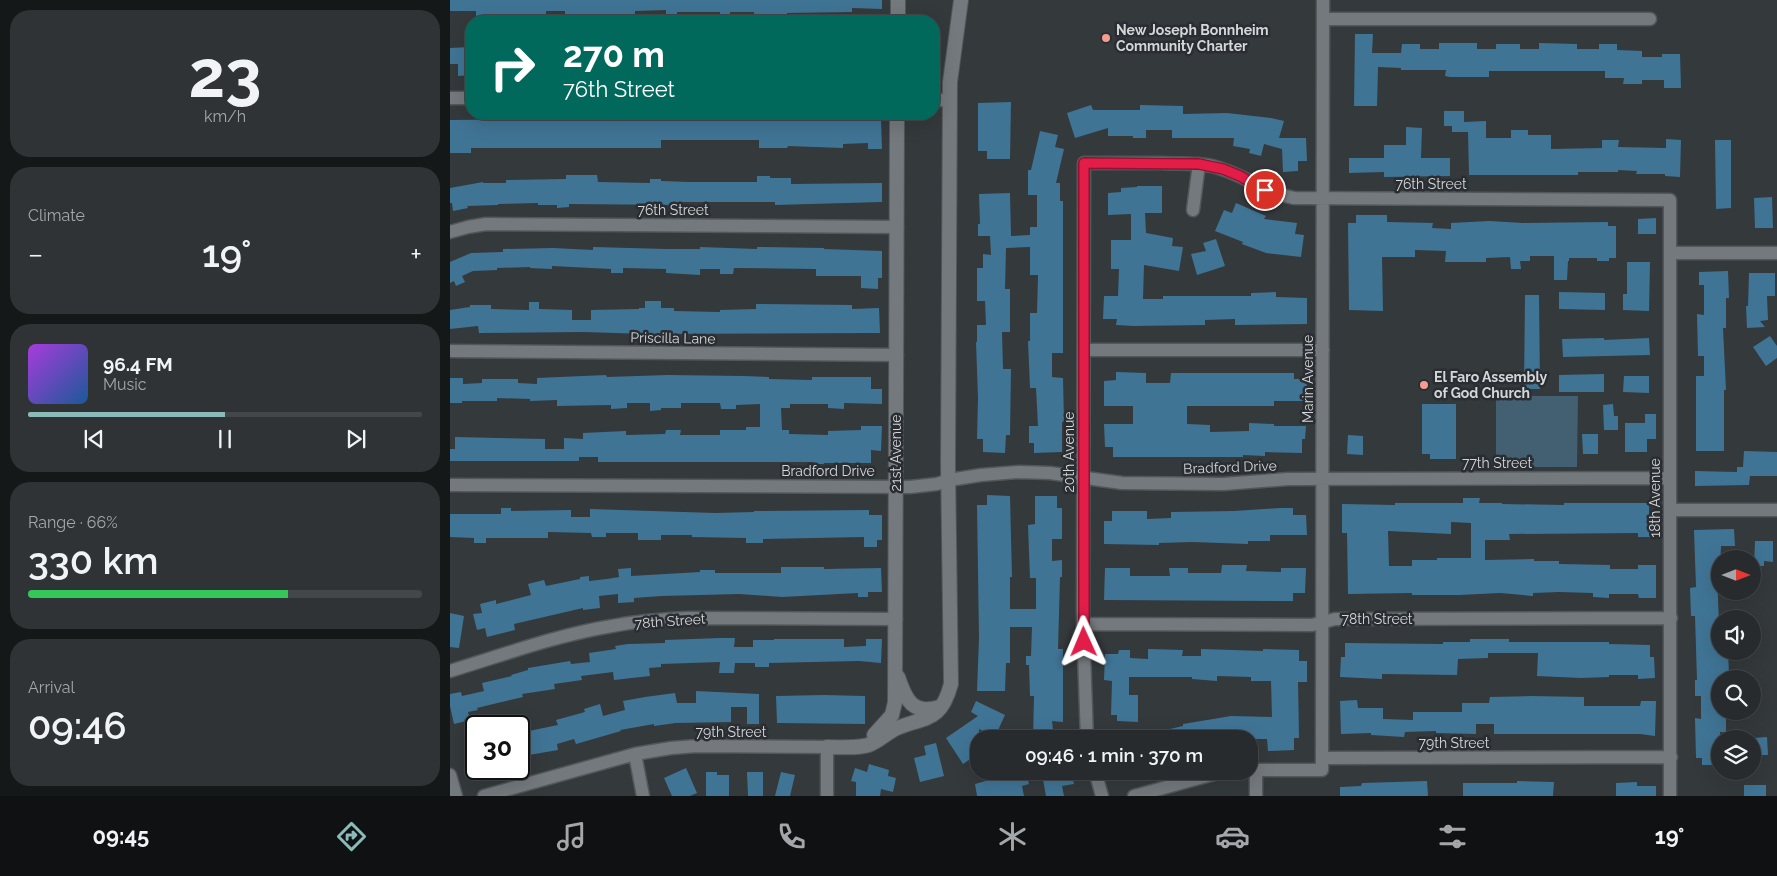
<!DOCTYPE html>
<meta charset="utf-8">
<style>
:root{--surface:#272b2d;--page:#2f3335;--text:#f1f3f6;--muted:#a4a7aa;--line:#434749;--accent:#8bbbb9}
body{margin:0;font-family:Raleway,sans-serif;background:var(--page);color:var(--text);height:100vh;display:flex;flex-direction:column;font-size:19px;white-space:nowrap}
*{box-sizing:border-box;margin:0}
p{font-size:16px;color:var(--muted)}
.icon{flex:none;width:28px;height:28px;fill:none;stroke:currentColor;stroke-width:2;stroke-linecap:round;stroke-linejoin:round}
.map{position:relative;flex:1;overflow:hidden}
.panel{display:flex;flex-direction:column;gap:10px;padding:10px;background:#151819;width:450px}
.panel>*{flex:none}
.banner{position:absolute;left:15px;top:15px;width:475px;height:105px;border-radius:20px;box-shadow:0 5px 20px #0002,0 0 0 1px var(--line);background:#00695c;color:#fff;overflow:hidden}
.needle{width:32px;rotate:90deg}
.tools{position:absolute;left:1261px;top:550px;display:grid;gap:10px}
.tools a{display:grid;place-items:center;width:50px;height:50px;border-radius:50%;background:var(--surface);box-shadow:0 5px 20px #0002,0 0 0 1px var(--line);font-size:25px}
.speed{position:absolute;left:15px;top:715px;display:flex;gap:10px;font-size:25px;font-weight:700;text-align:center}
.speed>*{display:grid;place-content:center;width:65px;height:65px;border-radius:50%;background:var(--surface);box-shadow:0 5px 20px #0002,0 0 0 1px var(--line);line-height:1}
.speed .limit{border:2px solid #111;border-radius:8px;background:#fff;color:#111}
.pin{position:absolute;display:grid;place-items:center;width:42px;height:42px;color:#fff;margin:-21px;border:2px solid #fff;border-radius:50%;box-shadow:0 1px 5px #0007}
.me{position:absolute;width:55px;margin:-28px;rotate:359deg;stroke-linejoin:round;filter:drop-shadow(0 0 4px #0008)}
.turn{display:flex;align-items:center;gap:18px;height:105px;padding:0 15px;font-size:22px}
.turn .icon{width:65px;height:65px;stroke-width:2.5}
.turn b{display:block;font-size:35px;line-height:42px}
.big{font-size:38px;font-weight:600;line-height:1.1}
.panel .card{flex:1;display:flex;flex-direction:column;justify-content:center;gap:8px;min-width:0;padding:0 18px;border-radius:20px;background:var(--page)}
.panel .dial{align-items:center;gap:0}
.dial b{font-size:65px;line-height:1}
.song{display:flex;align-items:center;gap:15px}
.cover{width:60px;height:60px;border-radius:8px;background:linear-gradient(135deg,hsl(280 70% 55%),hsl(210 70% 35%))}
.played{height:5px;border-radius:2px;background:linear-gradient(90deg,var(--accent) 50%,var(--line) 50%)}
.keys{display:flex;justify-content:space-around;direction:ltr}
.heat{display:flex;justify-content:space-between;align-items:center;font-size:28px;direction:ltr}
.charge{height:8px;border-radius:4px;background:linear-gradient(90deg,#34c759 66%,var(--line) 0)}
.trip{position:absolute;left:520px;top:730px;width:288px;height:50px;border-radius:20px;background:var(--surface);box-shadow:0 5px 20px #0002,0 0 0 1px var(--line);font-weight:600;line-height:50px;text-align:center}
.tab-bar{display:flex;height:80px;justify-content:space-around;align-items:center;background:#101112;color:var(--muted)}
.tab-bar .icon{width:35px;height:35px}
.tab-bar .selected{color:var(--accent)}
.tab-bar b{font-size:22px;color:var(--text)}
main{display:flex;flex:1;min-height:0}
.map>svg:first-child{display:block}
.green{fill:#435f72}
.building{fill:#407495;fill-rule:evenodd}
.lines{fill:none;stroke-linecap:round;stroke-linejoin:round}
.minor-casing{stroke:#52575a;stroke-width:15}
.tertiary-casing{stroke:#52575a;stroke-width:16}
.minor{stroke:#73797d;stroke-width:12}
.tertiary{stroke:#73797d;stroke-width:14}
.route-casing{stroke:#92132f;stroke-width:12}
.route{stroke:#e11d48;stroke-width:9}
.poi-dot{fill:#f59c90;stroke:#2a2e32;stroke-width:2}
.labels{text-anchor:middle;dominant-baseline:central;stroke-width:5;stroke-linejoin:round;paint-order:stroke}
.poi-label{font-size:14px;font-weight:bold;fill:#d4d7d9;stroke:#2a2e32;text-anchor:start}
.street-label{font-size:14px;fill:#d4d7d9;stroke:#2a2e32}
</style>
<main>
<section class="panel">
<div class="card dial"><b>23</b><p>km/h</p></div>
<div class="card"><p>Climate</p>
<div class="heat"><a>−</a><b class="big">19°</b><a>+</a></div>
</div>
<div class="card">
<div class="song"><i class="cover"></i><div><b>96.4 FM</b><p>Music</p></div></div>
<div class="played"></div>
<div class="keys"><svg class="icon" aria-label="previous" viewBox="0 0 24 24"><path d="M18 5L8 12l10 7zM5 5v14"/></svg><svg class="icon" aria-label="pause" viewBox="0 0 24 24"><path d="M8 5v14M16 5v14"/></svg><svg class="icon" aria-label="next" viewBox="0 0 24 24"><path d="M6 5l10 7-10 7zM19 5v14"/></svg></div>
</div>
<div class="card"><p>Range · 66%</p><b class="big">330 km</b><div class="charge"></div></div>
<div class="card"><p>Arrival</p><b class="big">09:46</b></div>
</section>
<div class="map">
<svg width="1327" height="796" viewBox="0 0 1327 796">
<rect width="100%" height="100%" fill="#34393c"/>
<!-- green -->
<path class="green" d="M1046 396H1128L1127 467H1046Z"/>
<!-- building -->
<path class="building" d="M0 0H432V9L402 8V12L337 13V18L304 19V12H280V18H270V12H227V21H216V10L185 11V21H167V17H115V11H96V15H68V17L26 16V11H0Z
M905 34H923L922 53H951L952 44H970V49H989V43H1027V49H1046V44H1070V49H1089V43L1127 44V49H1149V44H1167V50L1192 51V57H1212V54H1230L1231 88H1214V80H1192V84H1173L1174 78H1155V71H1039V77H1000L995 76 996 70H951V68L928 67 927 106H904Z
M20 47 21 75 8 76V64H0V48Z
M561 102 560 159H537V151H528V103Z
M641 105 643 110H690V105L733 106V114L777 113 821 118 834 121 829 138H856L857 161H848V171L833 172 832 149 814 144 811 156 799 153 800 149 783 146 784 138H722V130H696V138H683V136H658V128L625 138 617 113Z
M994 111H1014V122L1036 121V138H1061V130H1078V135H1101V149L1152 148V140H1169L1168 147 1216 148V139L1231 140 1230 177 1215 176V174H1186L1187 171 1168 170V172H1128V175H1019L1018 132H1002V126H994Z
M161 118H177V121L256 118 375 121 431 120 432 149H418V143L393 144V148L338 146 337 148H309V140H211V148H21V153H0V120L108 119 130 121 161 120Z
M956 127 972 128 971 158H1000V176L934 177V172L899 173V158H934V145H956Z
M590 131 608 135 605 147 614 149 606 183H610V201H613V353H602V377L613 378 614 422H612V452L584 453V443H579V426H588L586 388H580L578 341H580V313H587L588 275H580V247L556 248 555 289H560V332H552L553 369H561L560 435H556L555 453 533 452V439H527L528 398 526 342H527V325H536L535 301H527V268H533V254L541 255 540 236H528V224H530L529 194 560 193 561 236 580 235V227H587V195H578V170H581Z
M1265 140H1281V208L1266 209Z
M116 175H147L148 182 200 183V179H211V181L239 182H307V176H320V178H341V184L432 183V202L325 205V202H229V205L119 204V207L107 208V205H88V203L48 204V205L17 206 18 208 3 211 2 203H0V188L33 182V183H56V180L116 179Z
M687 186H712V213H695L696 233 723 238 722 246 733 247 729 271 694 265 693 299H713V296H801V293L826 292V297L857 298V324L785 325V319L755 320V325L684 326 666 325 667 319H653L654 296H668L669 269H661V240H681V214L658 215V193L671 192V188L687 187Z
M1322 197 1323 228H1305L1304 198Z
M786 203 816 216 814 219 847 223 845 234 854 235 851 257 816 253 792 244 793 242 765 231 774 210 782 213Z
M906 215H937V222L983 223 982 228 1001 229V223L1039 221 1073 223 1158 222V226H1166V258H1159V261H1147V258H1119V261H1118L1117 280H1104V256H1080V261H1070L1071 269H1061L1060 257 1036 258V262H995L996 251 965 250V257H932L933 311 899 310 898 223H906Z
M1206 218V234H1188V219Z
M766 239 775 266 747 275 741 254 756 251 753 243Z
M143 247 217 249H250V247L307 249V247L374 248V249L432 251V278H428V289L411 288V276H366V269L284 268 283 274H270V269H250V275L216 273V269L173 268V273H161V269L102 266V269L80 268V267L47 268V270L23 271 12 276 15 282 6 286 4 281 0 283V262L21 253 53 252V249L103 248 143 250Z
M1177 262H1200L1199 311 1173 310V294H1177Z
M1278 271 1279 298H1276V328H1273L1276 390H1274V451H1246V376H1254V356H1248L1247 314 1254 315V285H1249V272Z
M1299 273H1325V296H1317L1318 320 1310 321 1315 327 1297 328 1296 306H1298Z
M1109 292 1155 293V310L1109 309Z
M1075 295H1089L1090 389H1074Z
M195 301H211V308H224V311L270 312V310L306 309V304L402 305V309L429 308 430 333 197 334 134 332 29 333 28 326 0 329V310L20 307V305H41V309L79 310V302H89V309L122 310V320H141V310L189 309V308H195Z
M1320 336 1327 346V358L1316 366 1303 347Z
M1154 338V340L1199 338 1200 355 1113 357 1112 339Z
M666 372 696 373V383H720L721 373H844V379H857L856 401H824V406H737V424L760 425V432L799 431V423L824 424V426H856L855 439H852V453L815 452V456L793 455V457H663V447H655L654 424H683V406H654V381L666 380Z
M1154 374V392H1109V375Z
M156 375 157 377 218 375 293 376 319 377V379L362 380V377H421V389H432V404L394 403V409L378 408V404H340V408H331L332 430H339V434L378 435V431L411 430V426H432L431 451 421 450V463H374V464H364V462H148V457H129V461H0V449H5V437L95 439V449H114V438L133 439V433L176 431V435L215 434 216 430H231L230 435H270V430H296V427H310V404L286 405V409H271L270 403H231V408H211V410L200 411V403H177V408L161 409V405L107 406V400L80 401V399L47 398V401H12V403H0V378H13V384L32 383V379H68V383L87 384V378Z
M1174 376H1199V393L1173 392Z
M972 404H1006V459H980V454H972Z
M1163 404 1164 416H1168V430H1154L1153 405Z
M1195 414H1206V439H1197V452H1175V423H1195Z
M1132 434H1148V454H1133Z
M898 435 913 436V455L897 454Z
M1294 451 1327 452V476H1300L1299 485 1245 486V471L1287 472V467H1293Z
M537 495 560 496 562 577H560V609H586V578H580L578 525 585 524V496H607V508H612V539H602V561L612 560V577H610L608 649H613V722L602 721 604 739H583L584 696H580L579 665H576V656H581L582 627H560V663H556L555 691H527L529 638 527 505H537Z
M1013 498H1030L1029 503H1052V504L1114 505V503H1199V514H1204V537H1188V533L1059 534 1060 540H1035V560L1084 559V561H1109V564L1160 565V569H1188V565H1206V598H1189L1188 594H1159V598L1143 597V593L1109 592 1083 593V596L1050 593 1009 595H962V593L898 594 897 533H892V504L945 505V503H1013ZM1001 522 1021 523V558H987V560H962V566H939L938 531 1001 534Z
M51 508H61V511L121 510V517H140V509L265 513 304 512V511L419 510V515H432V540H427V547H414V537L313 539V543H296V538L242 537V535H211V540H188V533H156V537H142L141 533 98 532V538H36V543H24V538L0 537V514H51Z
M830 508H843V515H856L857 535H820V541H798V544L742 542 709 543V545L654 544V521H662V511H697V519L721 518V512L784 511Z
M1284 529 1285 546H1271L1270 572H1267L1270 651H1278L1279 675H1270V711H1276V732H1270V765H1252V758H1246L1245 718 1251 719V696H1245V680H1247L1245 616H1241L1240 588 1246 587 1244 530Z
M1305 541H1323V562L1314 561V566H1304Z
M772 565H797L796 571 831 572V568H856L855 593H843V601L654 600 655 568H680V576H720L719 568H738V573H771Z
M331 567H374V569L431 568 432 592H418V597H408V593L332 597 290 594 211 596 184 598V602L168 603V594L149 596 150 608 133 610V608L64 624 65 630 37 637 35 628 27 630 23 614 32 613 30 604 46 600V604L81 595 78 584 94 580 96 586 130 579V577L139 576V581L157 579 169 577 168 569 181 568V576L250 572V570H265V573H331Z
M0 613 14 616 9 648 0 647Z
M270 638H285L284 647H303V640H324V639H394V647L416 646V639H432L431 663 409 661 319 663V667H305V663H285L284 673H269L270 662 211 664V667L199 668 200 676 164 680 163 672 131 676 132 680 104 684 105 689 72 694 73 697 27 708 28 710 18 712 20 720 4 724 0 706V694L11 692 12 696 34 691 32 683 62 676 61 675 78 670V668L120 661 121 664 140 662 139 653 166 649 165 646 178 644 215 643V640Z
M1020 639H1059V642H1159V644L1200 645V657H1204L1205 678 1188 679V675H1159V677L1131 678 1087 676 1088 653H1038V658L1008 659 1007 675 932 674V679L890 677 891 657H895V643L993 644V642H1020Z
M698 649 733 650 732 656H751V649L813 651V649L849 650V661H857V682H848L849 738H844V750L818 751 817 739H694V735L733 726V724L781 716 822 717 821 681H801V677L767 676V681L742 679V677H679V695H688V722L667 721V715H661L662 681 654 680 655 654H668L669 650H680V658L698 659Z
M246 691 309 694V724H297V707H281V722L226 723 204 726V724L170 730 171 731 126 744 124 739 107 744 108 750 79 755 80 761 69 763V733L108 725 106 720 135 712 134 709 150 704 153 716 175 710 173 701 195 697 225 693 227 703H246Z
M374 695 415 696V724L327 723 326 696Z
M1082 696 1134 697V706H1190L1191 701H1206L1205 736 1190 734H1044V724H1026V734L986 733V731L955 732 954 737 921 735V733L891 734 890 701 907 700 908 708H933V719L963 720V712H1012V703H1039L1040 697Z
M526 701 555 715 545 737 529 729V753L513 764 496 738 528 716 521 712Z
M1317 737 1318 755H1304V738Z
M486 743 494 776 470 782 464 758 476 755 474 746Z
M419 764 439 770 438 776 446 778 443 792 431 789 430 796H406V782L401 781 405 768 417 772Z
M236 768 247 793 240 796H222L214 778Z
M537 771H575L579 784 572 786 574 796H527L525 784 539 780Z
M604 771H621L624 784 612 786 614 796H596L592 774Z
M256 772H267V775H279V796H256Z
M297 772H313V796H298Z
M331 772 345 775 340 796H325Z
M977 781 978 796H890V787L911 786 912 783Z
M1067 781 1104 782 1103 796H1013V783H1067Z
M1187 782V786H1206V796H1166V783Z
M1294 785H1316V796H1294Z"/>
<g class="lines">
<defs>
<path id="minor" d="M873 19H1200
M0 98H21
M484 100H500
M743 210 749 164
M0 232 18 227 36 224 447 227
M1220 253H1327
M634 350H873
M0 351 447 355
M0 485 460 487 487 484 499 480 531 475 569 472 600 473 672 483 773 484 838 479 1220 478
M1220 510H1327
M633 624 862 625 885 619 1221 618
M0 671C53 655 107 635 162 626 187 621 212 619 238 618L446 619
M637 739 633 624 634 163C660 163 686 163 712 163 728 164 745 163 762 166 791 173 814 192 844 198L1220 200V796
M185 754 193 796
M872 758 1221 757
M799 770H872L873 0
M645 771 652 796
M0 775 6 796
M34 796 185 754 221 748 247 746 377 747V796
M684 796 775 771
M806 796V770"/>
<path id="tertiary" d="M448 21V0
M448 677C456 701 463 715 490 707
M424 735 442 715 445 702 447 114
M377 747C390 747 409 749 421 744 430 740 438 732 447 728 478 716 491 721 501 684L498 465 500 82 511 0"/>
</defs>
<!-- minor casing -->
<use href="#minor" class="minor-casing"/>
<!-- tertiary casing -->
<use href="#tertiary" class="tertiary-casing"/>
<!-- minor -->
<use href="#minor" class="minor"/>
<!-- tertiary -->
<use href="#tertiary" class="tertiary"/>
</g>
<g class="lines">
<defs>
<path id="route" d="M634 642V163L749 164 773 169 790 176 815 190"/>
</defs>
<!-- route casing -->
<use href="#route" class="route-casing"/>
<!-- route -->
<use href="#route" class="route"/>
</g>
<!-- markers -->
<g class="poi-dot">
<circle cx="656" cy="38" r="5"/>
<circle cx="974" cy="385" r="5"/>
</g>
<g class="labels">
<!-- poi labels -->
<g class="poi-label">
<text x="666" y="30">New Joseph Bonnheim<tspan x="666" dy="16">Community Charter</tspan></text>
<text x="984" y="377">El Faro Assembly<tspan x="984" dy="16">of God Church</tspan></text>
</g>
<!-- street labels -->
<g class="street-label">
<text x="981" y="184">76th Street</text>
<text x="223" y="210">76th Street</text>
<text transform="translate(223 338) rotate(1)">Priscilla Lane</text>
<text transform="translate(858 379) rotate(-90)">Marin Avenue</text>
<text transform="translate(619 452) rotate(-90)">20th Avenue</text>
<text transform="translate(446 453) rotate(-90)">21st Avenue</text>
<text x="1047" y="463">77th Street</text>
<text transform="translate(780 467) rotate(-2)">Bradford Drive</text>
<text x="378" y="471">Bradford Drive</text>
<text transform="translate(1205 498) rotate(-90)">18th Avenue</text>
<text x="927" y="619">78th Street</text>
<text transform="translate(220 621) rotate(-4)">78th Street</text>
<text x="281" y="732">79th Street</text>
<text x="1004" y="743">79th Street</text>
</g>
</g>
</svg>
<div class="tools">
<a><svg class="needle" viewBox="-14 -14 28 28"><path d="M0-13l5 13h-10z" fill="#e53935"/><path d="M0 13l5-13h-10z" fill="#a4a7aa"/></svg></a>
<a><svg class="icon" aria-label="sound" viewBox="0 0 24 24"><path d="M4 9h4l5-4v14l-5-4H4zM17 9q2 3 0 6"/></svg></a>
<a><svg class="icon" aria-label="search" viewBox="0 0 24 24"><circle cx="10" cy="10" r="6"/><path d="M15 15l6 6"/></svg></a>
<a><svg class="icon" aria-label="layers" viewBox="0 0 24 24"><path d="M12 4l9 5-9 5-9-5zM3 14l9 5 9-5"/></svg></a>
</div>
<div class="speed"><div class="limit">30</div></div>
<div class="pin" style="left:815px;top:190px;background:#d93025"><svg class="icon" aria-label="arrive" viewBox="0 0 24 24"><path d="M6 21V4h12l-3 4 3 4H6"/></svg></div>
<svg class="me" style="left:634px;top:642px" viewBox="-20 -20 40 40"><path d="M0-17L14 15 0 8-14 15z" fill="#e11d48" stroke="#fff" stroke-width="4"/></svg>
<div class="trip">09:46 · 1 min · 370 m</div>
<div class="banner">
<div class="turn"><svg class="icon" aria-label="right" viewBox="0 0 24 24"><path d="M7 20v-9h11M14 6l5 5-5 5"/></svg><div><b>270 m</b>76th Street</div></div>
</div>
</div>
</main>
<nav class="tab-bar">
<b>09:45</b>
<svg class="icon selected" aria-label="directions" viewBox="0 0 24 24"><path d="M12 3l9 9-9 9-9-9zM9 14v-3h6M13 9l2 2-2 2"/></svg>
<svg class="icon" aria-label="music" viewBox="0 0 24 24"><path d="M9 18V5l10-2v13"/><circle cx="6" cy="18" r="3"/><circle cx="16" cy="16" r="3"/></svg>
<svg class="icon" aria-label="phone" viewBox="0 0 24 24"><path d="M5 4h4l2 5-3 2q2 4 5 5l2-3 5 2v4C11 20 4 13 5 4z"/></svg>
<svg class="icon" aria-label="climate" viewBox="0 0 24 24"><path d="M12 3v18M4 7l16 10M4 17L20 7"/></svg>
<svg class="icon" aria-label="car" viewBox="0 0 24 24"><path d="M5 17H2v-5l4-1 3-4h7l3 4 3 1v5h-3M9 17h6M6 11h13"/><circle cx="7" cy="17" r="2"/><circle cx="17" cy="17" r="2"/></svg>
<svg class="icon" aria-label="filters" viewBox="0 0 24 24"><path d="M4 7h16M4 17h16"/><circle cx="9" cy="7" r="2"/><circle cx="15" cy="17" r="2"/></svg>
<b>19°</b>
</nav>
